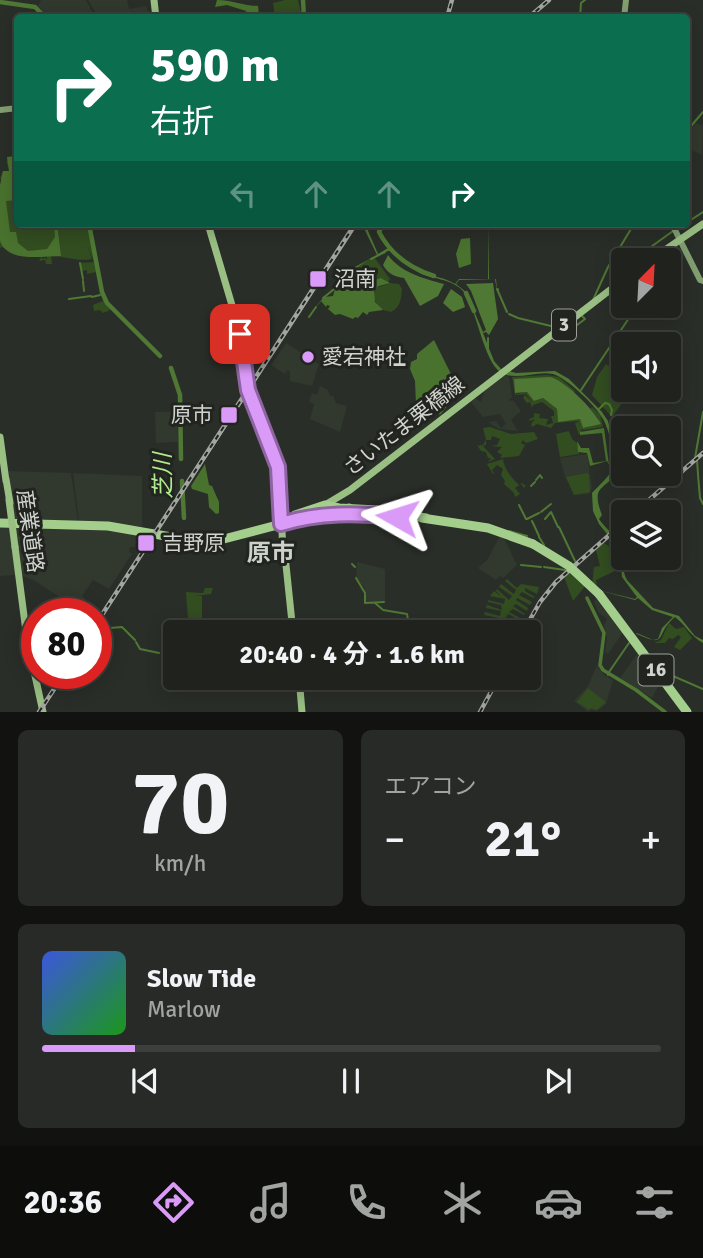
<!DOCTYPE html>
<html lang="ja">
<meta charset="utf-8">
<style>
:root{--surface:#20221e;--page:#282a27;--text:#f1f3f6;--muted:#a2a4a4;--line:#3d3f3c;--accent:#da9af7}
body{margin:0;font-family:Signika,"Noto Sans JP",sans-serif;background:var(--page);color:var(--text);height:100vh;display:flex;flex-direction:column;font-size:26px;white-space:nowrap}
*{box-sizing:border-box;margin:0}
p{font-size:23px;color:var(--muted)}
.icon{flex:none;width:38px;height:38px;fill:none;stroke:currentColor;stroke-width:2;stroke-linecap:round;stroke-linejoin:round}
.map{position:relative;height:712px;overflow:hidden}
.drawer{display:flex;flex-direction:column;gap:18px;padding:18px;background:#121310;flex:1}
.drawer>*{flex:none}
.top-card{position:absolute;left:14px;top:14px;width:676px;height:214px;border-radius:7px;box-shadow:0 4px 18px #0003,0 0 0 2px var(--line);background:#0b6e4f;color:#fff;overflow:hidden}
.needle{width:46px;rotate:24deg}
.controls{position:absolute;left:611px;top:248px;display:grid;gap:14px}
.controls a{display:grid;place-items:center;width:70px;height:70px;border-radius:7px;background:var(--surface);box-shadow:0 4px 18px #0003,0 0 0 2px var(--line);font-size:35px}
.speed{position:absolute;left:21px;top:598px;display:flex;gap:14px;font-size:35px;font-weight:700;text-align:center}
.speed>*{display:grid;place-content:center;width:91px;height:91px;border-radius:50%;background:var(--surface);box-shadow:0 4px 18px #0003,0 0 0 2px var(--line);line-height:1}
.speed .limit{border:10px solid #d22;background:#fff;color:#111}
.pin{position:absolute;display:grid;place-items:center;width:60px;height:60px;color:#fff;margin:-30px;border-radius:14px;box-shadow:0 4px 10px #0006}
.me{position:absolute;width:77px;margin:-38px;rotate:276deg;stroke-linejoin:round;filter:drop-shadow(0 0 5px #0008)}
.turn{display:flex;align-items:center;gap:24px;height:147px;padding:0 21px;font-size:32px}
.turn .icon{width:91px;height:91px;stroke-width:2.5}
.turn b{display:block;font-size:49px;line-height:60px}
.lanes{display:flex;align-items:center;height:66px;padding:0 21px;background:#0003;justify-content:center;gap:35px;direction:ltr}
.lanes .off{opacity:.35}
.big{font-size:52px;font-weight:700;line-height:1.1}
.drawer .widget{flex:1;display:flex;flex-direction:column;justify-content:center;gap:10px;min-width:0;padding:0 24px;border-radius:10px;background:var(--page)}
.drawer .dial{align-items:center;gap:0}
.dial b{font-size:91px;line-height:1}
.song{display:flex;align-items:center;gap:21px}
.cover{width:84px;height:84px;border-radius:10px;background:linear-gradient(135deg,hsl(230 70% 55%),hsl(120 70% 35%))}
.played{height:7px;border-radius:4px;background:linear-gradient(90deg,var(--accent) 15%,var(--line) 15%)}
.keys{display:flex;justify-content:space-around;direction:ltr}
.heat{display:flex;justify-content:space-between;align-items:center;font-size:38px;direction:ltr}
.drawer .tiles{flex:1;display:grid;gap:18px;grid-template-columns:1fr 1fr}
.widget:last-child{grid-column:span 2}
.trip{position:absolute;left:163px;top:620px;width:378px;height:70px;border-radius:7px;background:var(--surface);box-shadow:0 4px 18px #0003,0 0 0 2px var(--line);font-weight:700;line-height:70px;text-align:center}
.tabs{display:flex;height:112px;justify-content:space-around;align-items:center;background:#0d0e0c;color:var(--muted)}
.tabs .icon{width:49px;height:49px}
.tabs .current{color:var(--accent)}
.tabs b{font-size:32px;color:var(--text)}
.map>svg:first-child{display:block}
.built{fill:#31382d}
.green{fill:#324d20}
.forest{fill:#49722e}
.water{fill:#4f7834}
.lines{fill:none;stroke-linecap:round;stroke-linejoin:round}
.stream{stroke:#4f7834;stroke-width:2}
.canal{stroke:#4f7834;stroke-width:3.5}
.river{stroke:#4f7834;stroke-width:4.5}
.trunk-tunnel{stroke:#434741;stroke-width:9;stroke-dasharray:9 4.5;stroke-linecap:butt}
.secondary{stroke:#829f71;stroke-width:6}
.primary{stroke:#99bf83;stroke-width:7}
.trunk{stroke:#a4ce8c;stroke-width:9}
.tram{stroke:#a3a5a1;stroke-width:2}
.rail-casing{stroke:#a3a5a1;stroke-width:4.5}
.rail{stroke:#21241f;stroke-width:2;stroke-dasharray:5;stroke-linecap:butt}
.primary-bridge{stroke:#99bf83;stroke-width:7}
.trunk-bridge{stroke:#a4ce8c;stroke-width:9}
.route-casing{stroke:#8e64a1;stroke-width:18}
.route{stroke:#da9af7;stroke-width:12}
.poi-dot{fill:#da9af7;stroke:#21241f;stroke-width:2.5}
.labels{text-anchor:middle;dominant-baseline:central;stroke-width:6;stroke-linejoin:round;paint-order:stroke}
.shield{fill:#21241f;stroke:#9c9e9a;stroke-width:2}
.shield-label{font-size:19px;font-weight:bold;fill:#d1d3cf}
.poi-label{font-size:21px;fill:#d1d3cf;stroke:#21241f;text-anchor:start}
.street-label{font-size:21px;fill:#d1d3cf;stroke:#21241f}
.water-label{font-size:23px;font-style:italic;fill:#b0ec8d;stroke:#21241f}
.quarter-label{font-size:24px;font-weight:bold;fill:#ccd1c9;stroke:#21241f}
</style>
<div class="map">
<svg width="703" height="712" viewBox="0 0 703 712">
<rect width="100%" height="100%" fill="#2a2e28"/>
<!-- built -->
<path class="built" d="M41 0H86L95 17H49L38 6Z
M88 0H127L129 9 146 6 151 17H98Z
M696 123 703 126 702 155 686 148V134Z
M286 343 319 364 312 386 290 381V371L287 370 285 374 271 365Z
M504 375 509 377 512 398 509 399 510 401 513 400 521 411 511 420 518 431 500 429 492 425 489 422 496 421 501 428 506 424 500 414 483 417 471 402 475 398 481 402 485 389Z
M320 386 328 390 330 396 333 395 336 403 347 406 340 432 310 419 314 404 309 402 312 393 317 395Z
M177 411 178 442 156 443 155 412Z
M587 454 592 488 589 494 574 495 564 474 560 458Z
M8 471 71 473 78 521 19 520 14 517Z
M73 473 142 476V527L79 521Z
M0 524 9 527 16 575 0 576Z
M31 525 138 532 135 547H130L129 552 132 554 109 589 93 580 82 596 91 604 85 614 35 581 21 575 16 527Z
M500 536 504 538 517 565 503 578 500 576 496 580 478 568 487 560Z
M357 562 385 569V601L366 602 364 587 356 578Z
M596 599 623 632 608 654 605 652 607 638 604 625 607 619 599 613 594 602Z
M638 653 660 683 652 698 620 678Z
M597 665 604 675 613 680 606 704 597 711 591 710 588 712 574 701 588 686Z"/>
<!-- green -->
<path class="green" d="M285 0H298L301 13 275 17 273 3Z
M17 156 18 224H85L86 228 87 224H91L104 293H102L110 310 103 313 100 310 94 311 93 305 103 301 96 272 87 274V270L82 271 80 263 94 262 87 245 92 259C77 262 65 256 51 256L52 264H46L45 260 39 261 41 257 44 259 45 257 47 260V256H18L2 247 0 248 2 181 0 178 3 171H9L7 163H5L7 162V157Z
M374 257 390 279 388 282 383 279 368 282 363 278 351 276 350 271Z
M390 283 399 284 402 289C401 298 401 307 391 312L379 309 373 296 376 288Z
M606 364 623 376V381L614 395 622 403 612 417 592 395 597 377Z
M547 375 559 377 575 391 573 393C557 372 538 379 514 379L516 394 527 392 534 401 543 398 557 409 558 421 580 419 583 428 598 424V418L590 409 592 407 600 415 603 427 584 430 580 429 582 431 579 435 575 423 578 422 580 427 578 421 555 423 551 428 537 424 532 427 531 424 535 419 530 421 529 419 534 417V413L540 414 539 418 548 419 546 425 553 423 551 416H554V411L542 402 533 405 532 408 530 402 527 403 523 398 525 395 533 403 526 394 515 395 512 377Z
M490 427 511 434 534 432 538 439 526 443 523 440 521 443 525 445 519 456 500 458 502 455 497 452 502 447 491 446 497 445 500 439 492 436 491 440H486V445L483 446 495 459 488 462 491 458H488L486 452 481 451 477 445 480 446 481 444 482 446 486 440 483 428Z
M569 431 572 439 577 443 579 454 560 457 556 434Z
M503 459C504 469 511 477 519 485L522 483 526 486 523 488V486L521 484 515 488 520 494 515 497 514 493 504 484 505 481 501 475 503 469 497 465 492 470 494 473 493 474 487 464Z
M587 473 589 475 590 492 574 495 566 477Z
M610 536 613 541 608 539 604 543 610 547V559H620L619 569 596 580 597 587 592 585 594 567 600 566 596 550 591 552Z
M570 571 586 585 573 601 564 577Z
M507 579 517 588 521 584 539 587 537 594 525 588V591L535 597 533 598 522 592 519 595 532 602 530 605 517 598 516 600 528 608 527 611 516 604 513 606 525 614 524 615 513 609 509 612 522 619 521 621 508 614 500 629 504 632H496L481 626 482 622V625L496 629 499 618 484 615 485 612 500 616 501 611 486 608 487 605 502 610 501 605 488 602V600L504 604 505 599 490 596 494 591 502 597 496 591 497 589 509 600 512 596 499 587 501 584 514 594 516 590 505 581Z
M205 588H213L211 594 195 596H202V619H188L186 592 203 593Z
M669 623 676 629 684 627 692 638 680 650 674 647 681 637 678 635 673 639 669 638 665 643H654L661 640Z
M588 688 606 702 597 710 591 708 589 710 577 702Z"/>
<!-- forest -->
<path class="forest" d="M217 0C232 0 243 6 258 6L259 15 267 17H246V11L227 5 215 7Z
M17 156V200L6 201 10 232H16L18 243 28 251 47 249 55 237 54 224H57L61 256C42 256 8 263 0 241V185L3 171H9L7 157Z
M470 238 471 264 459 268 456 254 461 239Z
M350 271 351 276 363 278 368 282 381 278 390 283 379 286 374 290 375 302 383 310 369 312 367 315 363 312 358 318 355 317 353 319 340 314 335 315 328 309 330 306 327 305 326 307 321 301 324 297 333 296 335 289Z
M434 340 455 382 456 395 440 415 430 403 418 407 416 405 415 381 410 369 411 362 417 359V354Z
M604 428 609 465 607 461 590 466 587 453 578 452 577 441 581 448H589L593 463 606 461 602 433 580 435V432Z
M205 464 209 485 212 486 219 502V513L216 514 209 507 208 494 192 489 191 486Z"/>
<!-- water -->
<path class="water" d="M362 224H365L378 254 388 248 377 230 381 227 379 224 383 226 379 230C386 248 404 266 423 273 434 277 444 277 455 284L459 279H488V224L489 279H496L497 290 499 288V290L497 291 495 279 459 280 456 284 466 292 483 332 486 330 471 291 466 284 493 283 498 319 489 335 486 332 483 333 494 361 501 369 516 373 555 371 569 379 602 412 608 421 613 443 623 430C620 437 614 442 614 450 614 456 617 461 616 467 612 492 588 480 602 515L599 519C606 530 620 538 623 552 625 562 621 570 627 580L653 608 679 616 695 636 703 640V643C690 636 686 625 675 617 654 634 669 649 637 634L635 636 637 633 653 640 658 639 662 628 673 617 652 610 638 598 635 600 598 590 635 599 637 597 622 577 619 549 599 524 593 511 592 493C599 485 612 475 614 464 615 453 608 427 603 419 596 406 567 378 553 374 536 370 515 382 500 372 484 360 477 313 466 295 458 281 437 279 424 275 412 270 398 259 391 250 359 260 336 285 315 308 324 296 326 296 337 287 343 282 347 274 353 268L377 255Z
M388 255C401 273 423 278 444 284L438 296 420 306 404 278C395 277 388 274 383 265Z
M451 289 462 297 465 307 453 312 443 303Z
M550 377C566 381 593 409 601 424L583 428 580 419 558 422 557 409 543 398 534 401 527 392 515 393 514 379Z"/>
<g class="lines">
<!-- stream -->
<path class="stream" d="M580 18 581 3 585 0
M686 132 703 112
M686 223 703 212
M677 229 684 224
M648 249 673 231
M637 256 646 250
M371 259 385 252
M664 261 668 252
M80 263 83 279
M83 281 84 291
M497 289 507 312
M92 297 100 295
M323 298 338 286
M69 299 91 296
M593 300 608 267 634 224
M509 314 518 318 555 327
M309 317 316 307
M566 327 573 328 585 319 582 316
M488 347V338
M581 390 637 306
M599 409 605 403 609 404 612 410 611 415
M695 458 703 412
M697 460 698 474
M698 475 700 498 703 504
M536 480 540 475 542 478
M531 486 535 482
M519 505 526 519
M541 512 551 504
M527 519 539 513
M545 519 551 512 558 527
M532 521 539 536
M559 527 575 561
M509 531 527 536
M539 537 544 545
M352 564 355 567
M521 565 541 567
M544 567 565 570
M356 578 365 593
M365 594V603L384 602
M375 603 382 609
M383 610 407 614 410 632
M106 626 110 628 122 627 135 640
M136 642 140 649
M140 649 159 653
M609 672 629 643
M608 675V674
M673 676 703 689"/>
<!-- canal -->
<path class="canal" d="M587 598 604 633 600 665 603 670 636 690 665 712"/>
<!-- river -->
<path class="river" d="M303 0 304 18
M0 2 35 7 46 18
M89 224 102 292 107 303 160 356
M380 224 382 226 379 232C390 253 409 268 434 276
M466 293 474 311
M171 368 180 395 181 459
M182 481 184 518"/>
<!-- trunk-tunnel -->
<path class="trunk-tunnel" d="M314 515 345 511"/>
<!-- secondary -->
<path class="secondary" d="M624 18 626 0
M0 110 18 108
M672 224 700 280 703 281"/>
<!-- primary -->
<path class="primary" d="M154 0 156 18
M208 224 239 329 248 389 279 469 282 495
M649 261 703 224
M0 437 6 481
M6 479 10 503
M325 505 350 490 623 280
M284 546 293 632
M15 547 27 639 43 712
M299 677 302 712"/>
<!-- trunk -->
<path class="trunk" d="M295 515 325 505 339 508 377 510 426 518
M422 518 488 528 533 544
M0 523 108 526 177 538 220 540 308 517 329 506
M599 594 687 712"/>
<!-- tram -->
<path class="tram" d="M446 18 451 0
M96 626 357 224
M40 712 65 674"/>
<defs>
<path id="rail" d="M447 18 452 0
M528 18 549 0
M634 513 703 453
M96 624 355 224
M523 632 540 602 556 582 623 523
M39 712 64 674
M480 712 499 677"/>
</defs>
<!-- rail casing -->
<use href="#rail" class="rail-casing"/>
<!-- rail -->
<use href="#rail" class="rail"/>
<!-- primary-bridge -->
<path class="primary-bridge" d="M280 492 283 551
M9 500 15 547"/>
<!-- trunk-bridge -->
<path class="trunk-bridge" d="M349 513V508
M533 544 569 566 599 594"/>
</g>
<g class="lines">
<defs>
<path id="route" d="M240 334 248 390 278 467 281 524C320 512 356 513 397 517"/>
</defs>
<!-- route casing -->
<use href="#route" class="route-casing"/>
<!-- route -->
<use href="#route" class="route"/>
</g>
<!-- markers -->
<g class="poi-dot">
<rect x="309" y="270" width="18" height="18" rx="3.5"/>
<circle cx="308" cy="357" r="7"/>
<rect x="220" y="406" width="18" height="18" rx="3.5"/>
<rect x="137" y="534" width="18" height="18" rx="3.5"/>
</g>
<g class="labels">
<!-- shield labels -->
<g class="shield">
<rect x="552" y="309.5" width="24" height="31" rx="5"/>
<rect x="638.5" y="654.5" width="35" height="31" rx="5"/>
</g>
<g class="shield-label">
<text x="564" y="325">3</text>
<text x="656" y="670">16</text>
</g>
<!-- poi labels -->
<g class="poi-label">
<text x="334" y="279">沼南</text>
<text x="322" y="357">愛宕神社</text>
<text x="213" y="415" text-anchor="end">原市</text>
<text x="162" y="543">吉野原</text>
</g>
<!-- street labels -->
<g class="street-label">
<text transform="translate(404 426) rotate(-38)">さいたま栗橋線</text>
<text transform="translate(30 531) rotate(82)">産業道路</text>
</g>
<!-- water labels -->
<g class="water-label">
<text transform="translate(163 476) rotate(-91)">芝川</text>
</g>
<!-- quarter labels -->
<g class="quarter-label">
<text x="271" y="553">原市</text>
</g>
</g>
</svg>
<div class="controls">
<a><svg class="needle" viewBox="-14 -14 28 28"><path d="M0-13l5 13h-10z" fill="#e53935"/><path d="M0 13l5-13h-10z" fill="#a2a4a4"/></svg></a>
<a><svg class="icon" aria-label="sound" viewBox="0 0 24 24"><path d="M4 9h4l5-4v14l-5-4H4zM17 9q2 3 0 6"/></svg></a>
<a><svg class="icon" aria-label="search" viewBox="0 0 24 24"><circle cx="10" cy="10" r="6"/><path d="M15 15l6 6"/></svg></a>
<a><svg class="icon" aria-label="layers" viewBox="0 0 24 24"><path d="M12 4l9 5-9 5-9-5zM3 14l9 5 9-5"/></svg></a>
</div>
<div class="speed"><div class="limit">80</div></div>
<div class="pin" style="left:240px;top:334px;background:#d93025"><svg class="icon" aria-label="arrive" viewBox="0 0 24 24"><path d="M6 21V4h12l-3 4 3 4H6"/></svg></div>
<svg class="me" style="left:397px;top:517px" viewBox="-20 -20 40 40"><path d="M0-17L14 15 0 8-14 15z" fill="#da9af7" stroke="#fff" stroke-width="4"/></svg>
<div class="trip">20:40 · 4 分 · 1.6 km</div>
<div class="top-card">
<div class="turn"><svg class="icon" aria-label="right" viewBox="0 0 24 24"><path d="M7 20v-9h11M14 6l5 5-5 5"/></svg><div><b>590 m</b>右折</div></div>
<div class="lanes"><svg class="icon off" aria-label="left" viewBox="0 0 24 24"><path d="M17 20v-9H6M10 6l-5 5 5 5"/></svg><svg class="icon off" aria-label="ahead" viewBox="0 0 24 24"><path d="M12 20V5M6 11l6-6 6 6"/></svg><svg class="icon off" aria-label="ahead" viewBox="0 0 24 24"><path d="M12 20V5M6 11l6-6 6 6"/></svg><svg class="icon" aria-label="right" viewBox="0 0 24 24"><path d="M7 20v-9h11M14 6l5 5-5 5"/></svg></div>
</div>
</div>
<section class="drawer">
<div class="tiles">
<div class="widget dial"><b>70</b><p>km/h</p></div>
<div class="widget"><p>エアコン</p>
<div class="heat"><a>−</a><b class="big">21°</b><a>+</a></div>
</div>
<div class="widget">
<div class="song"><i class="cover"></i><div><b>Slow Tide</b><p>Marlow</p></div></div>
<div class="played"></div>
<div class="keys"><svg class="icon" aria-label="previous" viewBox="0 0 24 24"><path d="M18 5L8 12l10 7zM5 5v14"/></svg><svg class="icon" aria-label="pause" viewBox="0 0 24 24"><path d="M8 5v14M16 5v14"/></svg><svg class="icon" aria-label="next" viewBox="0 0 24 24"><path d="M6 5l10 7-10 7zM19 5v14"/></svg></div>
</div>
</div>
</section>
<nav class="tabs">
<b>20:36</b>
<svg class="icon current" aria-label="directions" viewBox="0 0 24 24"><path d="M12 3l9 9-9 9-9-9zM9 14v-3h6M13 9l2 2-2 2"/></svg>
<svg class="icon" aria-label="music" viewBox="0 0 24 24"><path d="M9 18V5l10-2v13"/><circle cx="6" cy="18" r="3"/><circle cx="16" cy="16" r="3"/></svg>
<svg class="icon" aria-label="phone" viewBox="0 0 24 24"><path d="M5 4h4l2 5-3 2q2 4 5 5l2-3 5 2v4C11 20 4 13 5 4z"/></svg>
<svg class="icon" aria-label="climate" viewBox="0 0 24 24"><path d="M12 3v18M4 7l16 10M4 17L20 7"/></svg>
<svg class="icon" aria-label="car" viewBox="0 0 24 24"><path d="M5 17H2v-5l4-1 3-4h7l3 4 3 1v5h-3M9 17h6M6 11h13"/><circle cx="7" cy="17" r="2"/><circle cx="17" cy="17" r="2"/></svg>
<svg class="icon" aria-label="filters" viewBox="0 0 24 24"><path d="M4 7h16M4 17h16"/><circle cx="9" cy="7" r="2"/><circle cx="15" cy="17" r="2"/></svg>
</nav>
